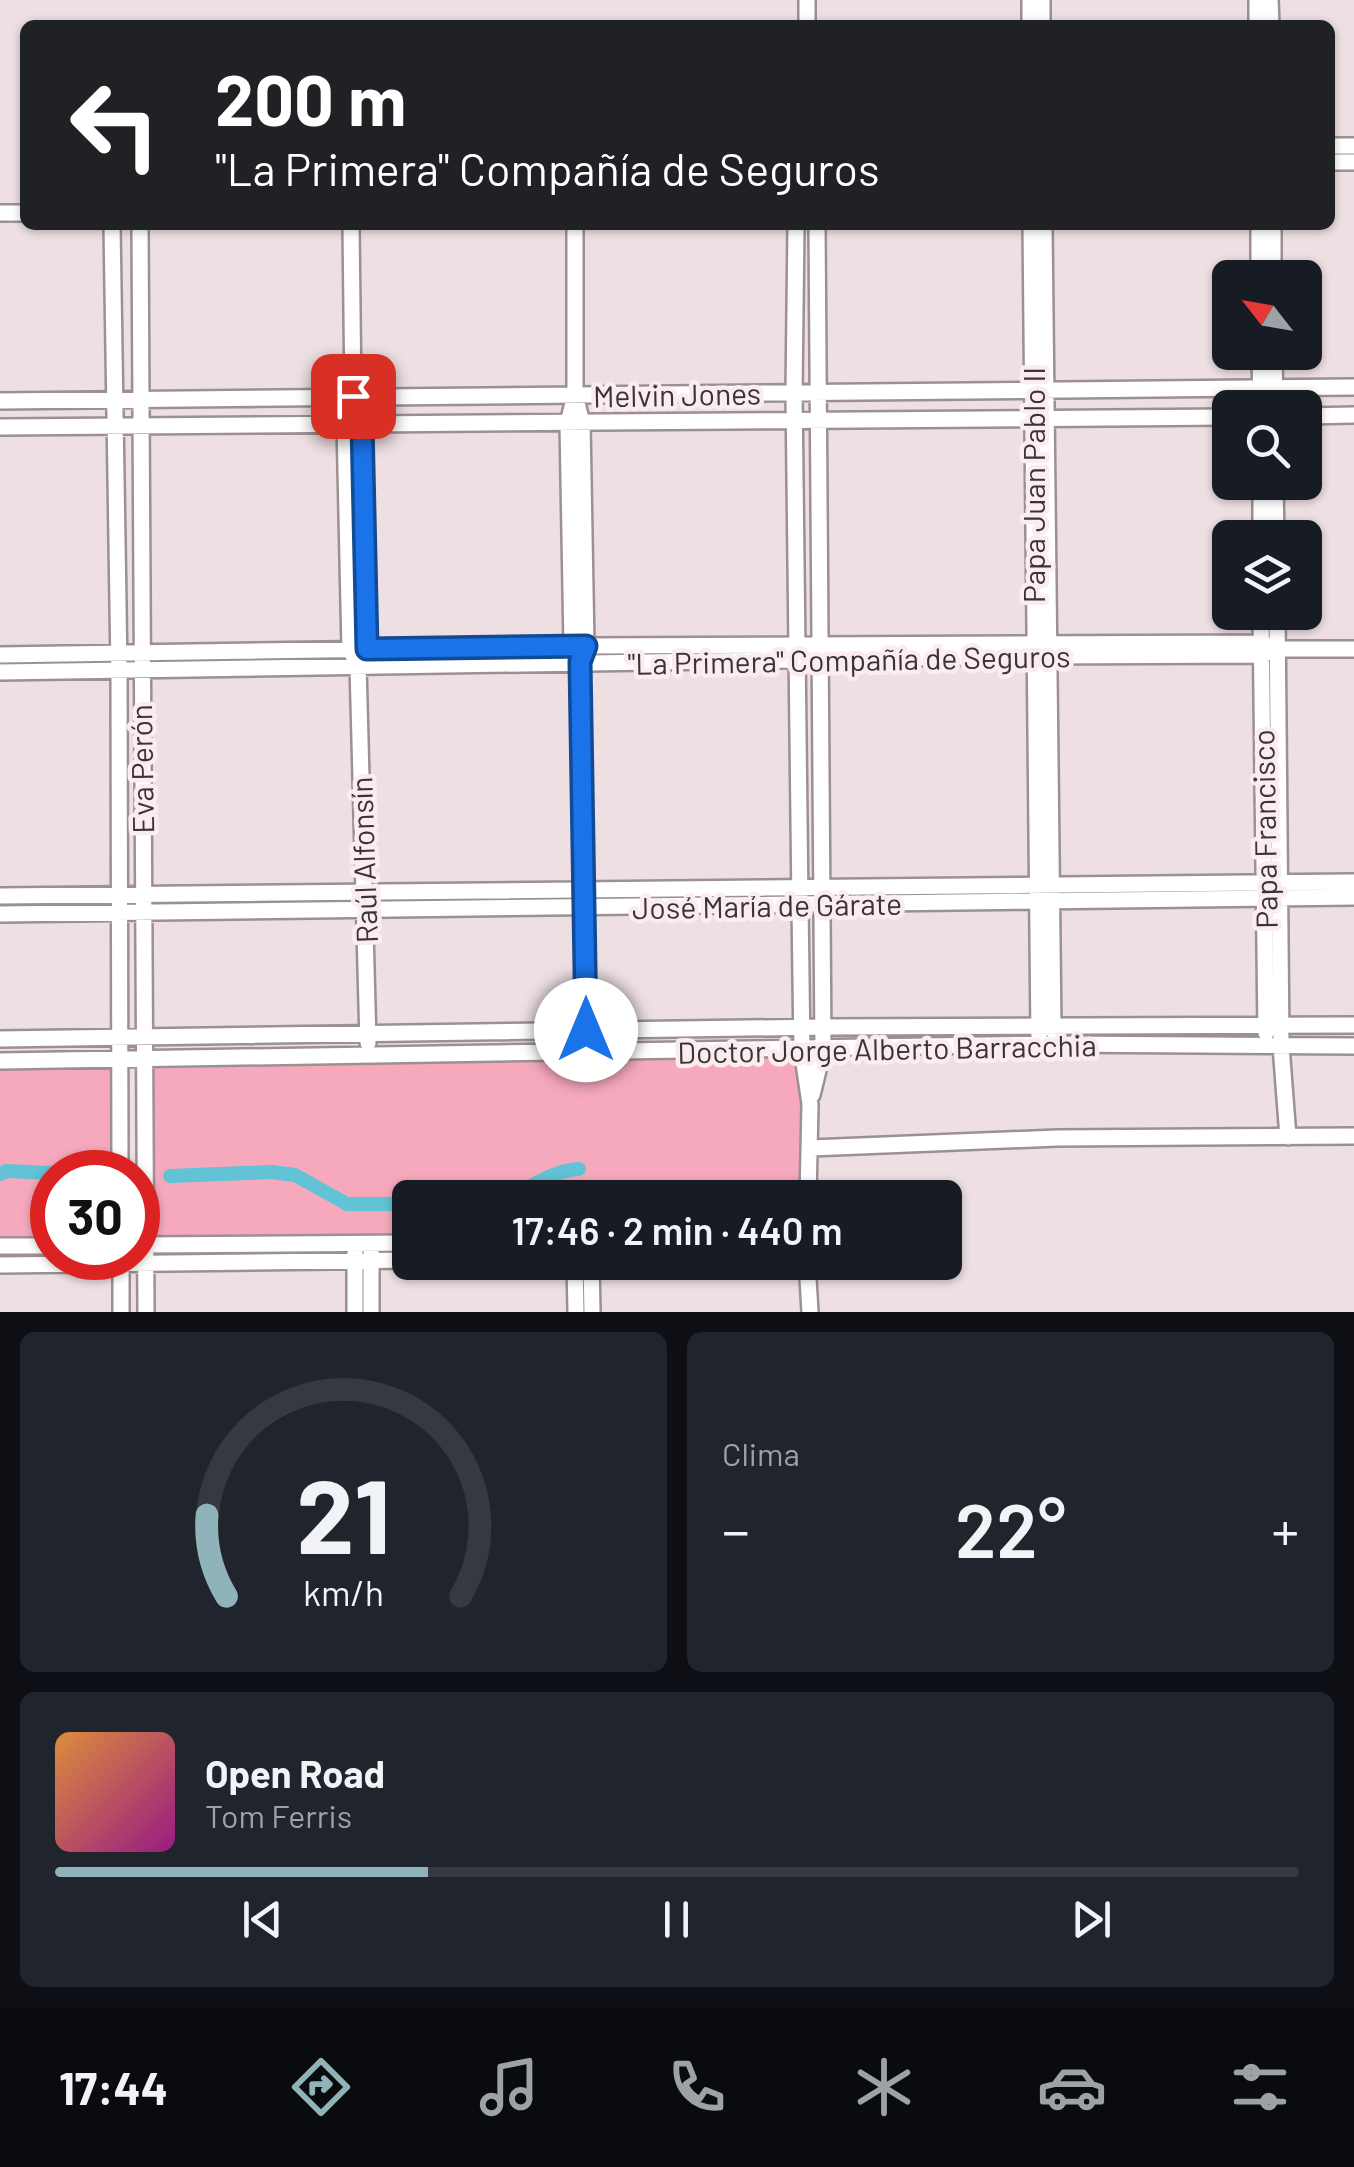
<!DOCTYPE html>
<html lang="es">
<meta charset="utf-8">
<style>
:root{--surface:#171b24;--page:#20242c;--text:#f1f3f6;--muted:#9ea1a6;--line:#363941;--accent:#90b3ba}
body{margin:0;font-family:Barlow,sans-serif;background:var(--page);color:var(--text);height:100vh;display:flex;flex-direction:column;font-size:38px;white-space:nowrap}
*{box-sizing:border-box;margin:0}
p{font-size:32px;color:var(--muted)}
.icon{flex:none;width:55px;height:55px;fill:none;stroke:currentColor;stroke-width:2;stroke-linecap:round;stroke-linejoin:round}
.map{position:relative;height:1312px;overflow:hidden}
.side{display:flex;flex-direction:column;gap:20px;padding:20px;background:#0d0f14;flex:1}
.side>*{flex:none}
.hud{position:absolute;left:20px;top:20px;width:1315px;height:210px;border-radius:15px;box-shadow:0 2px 8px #0004;background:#202124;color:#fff;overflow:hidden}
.needle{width:65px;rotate:301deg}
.fabs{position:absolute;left:1212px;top:260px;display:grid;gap:20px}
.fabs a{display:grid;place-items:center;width:110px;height:110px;border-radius:15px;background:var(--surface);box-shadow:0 2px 8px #0004;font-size:50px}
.speed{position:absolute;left:30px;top:1150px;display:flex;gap:20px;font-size:50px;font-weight:700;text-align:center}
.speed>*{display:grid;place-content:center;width:130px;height:130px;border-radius:50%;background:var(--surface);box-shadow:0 2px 8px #0004;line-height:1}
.speed .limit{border:15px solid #d22;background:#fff;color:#111}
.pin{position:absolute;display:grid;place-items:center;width:85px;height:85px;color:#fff;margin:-42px;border-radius:20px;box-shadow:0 5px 15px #0006}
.me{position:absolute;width:110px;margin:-55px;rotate:0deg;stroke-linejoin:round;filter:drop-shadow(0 0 8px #0008)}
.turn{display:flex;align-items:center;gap:35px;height:210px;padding:0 30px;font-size:45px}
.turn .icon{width:130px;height:130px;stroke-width:2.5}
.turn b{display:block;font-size:70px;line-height:85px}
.big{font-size:75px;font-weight:600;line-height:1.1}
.side .tile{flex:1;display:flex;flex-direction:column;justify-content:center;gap:15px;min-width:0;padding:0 35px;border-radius:15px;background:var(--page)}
.side .dial{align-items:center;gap:0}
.dial svg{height:260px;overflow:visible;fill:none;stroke:var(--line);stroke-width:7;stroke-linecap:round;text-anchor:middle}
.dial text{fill:var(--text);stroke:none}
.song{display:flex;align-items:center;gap:30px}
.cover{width:120px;height:120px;border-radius:15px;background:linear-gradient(135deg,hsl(30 70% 55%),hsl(310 70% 35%))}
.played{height:10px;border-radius:5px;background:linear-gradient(90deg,var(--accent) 30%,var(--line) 30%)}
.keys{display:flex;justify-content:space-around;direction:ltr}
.heat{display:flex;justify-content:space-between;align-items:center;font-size:55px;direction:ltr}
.side .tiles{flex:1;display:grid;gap:20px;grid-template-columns:1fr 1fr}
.tile:last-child{grid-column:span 2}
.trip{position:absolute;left:392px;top:1180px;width:570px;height:100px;border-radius:15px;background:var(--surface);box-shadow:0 2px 8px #0004;font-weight:600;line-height:100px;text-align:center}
.tabs{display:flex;height:160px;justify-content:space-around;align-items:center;background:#090b0e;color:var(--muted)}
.tabs .icon{width:70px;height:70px}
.tabs .active{color:var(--accent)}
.tabs b{font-size:45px;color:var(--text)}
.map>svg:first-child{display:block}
.green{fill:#f6a9bd}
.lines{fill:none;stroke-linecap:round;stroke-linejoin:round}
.canal{stroke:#61c3d5;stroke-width:14}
.minor-casing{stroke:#9d9093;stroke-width:20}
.minor{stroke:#fff;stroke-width:15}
.route-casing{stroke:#114b97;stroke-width:25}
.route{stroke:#1a73e8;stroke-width:18}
.labels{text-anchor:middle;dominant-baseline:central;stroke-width:9;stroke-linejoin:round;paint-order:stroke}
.street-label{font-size:30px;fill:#393435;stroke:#faecef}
</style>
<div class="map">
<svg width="1354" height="1312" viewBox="0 0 1354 1312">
<rect width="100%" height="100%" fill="#eddfe2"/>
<!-- green -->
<path class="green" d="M799 1054 802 1197 410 1198V1239L150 1241V1063Z
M0 1064H117V1172H52V1242H0Z"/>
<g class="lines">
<!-- canal -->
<path class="canal" d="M0 1174 6 1171 52 1173
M170 1176 272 1172 295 1175 347 1204H410
M505 1198C532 1189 548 1171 579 1169"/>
<defs>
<path id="minor" d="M1030 0V25
M1042 0V25
M1257 0V25
M1270 0 1271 25
M807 25V0
M1330 146H1354
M1330 162H1354
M0 213H25
M112 225 119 668 120 1172
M140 225C140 588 143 950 146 1312
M351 225 353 397 345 424 350 650 358 665 368 1043
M575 225V395L568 423 572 646 575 654
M796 225 794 393 800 905 802 1050 810 1104 808 1198
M1031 225 1039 1036
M1044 225 1053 1031
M1259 225V278
M1273 225V278
M1260 352 1261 408
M1274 352 1275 408
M575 395 582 423 586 646 580 662 587 1038
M0 401 1354 387
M359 415 362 424 367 649 364 655
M1305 416 1354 415
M0 427 1230 417
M1261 482V538
M1275 482 1276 538
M1261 612 1266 1033
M1277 612 1281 1046 1288 1137
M0 655 586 646 1261 643 1277 649H1354
M0 672 1034 656 1262 655 1277 649
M0 896 1354 882
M0 914 1354 897
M0 1039 823 1027 1354 1025
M0 1061 1053 1044 1354 1046
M812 1095 823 1050 817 225
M811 1148 1057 1138 1354 1136
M139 1245 410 1243
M0 1246H52
M371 1251V1312
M355 1253V1312
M121 1258V1312
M575 1262 576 1312
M591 1262 592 1312
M807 1262 810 1312
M0 1265 410 1260"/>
</defs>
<!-- minor casing -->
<use href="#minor" class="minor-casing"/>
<!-- minor -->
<use href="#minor" class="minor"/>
</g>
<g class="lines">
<defs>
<path id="route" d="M353 396 362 424 367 649 586 646 580 662 586 1030"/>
</defs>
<!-- route casing -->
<use href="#route" class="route-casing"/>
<!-- route -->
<use href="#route" class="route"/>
</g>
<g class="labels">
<!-- street labels -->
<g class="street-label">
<text transform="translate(677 394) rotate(-1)">Melvin Jones</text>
<text transform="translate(1033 485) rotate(-90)">Papa Juan Pablo II</text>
<text transform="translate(849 659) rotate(-1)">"La Primera" Compañía de Seguros</text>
<text transform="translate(141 769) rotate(-91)">Eva Perón</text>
<text transform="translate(1264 829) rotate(-91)">Papa Francisco</text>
<text transform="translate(363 860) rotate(-92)">Raúl Alfonsín</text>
<text transform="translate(767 905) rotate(-1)">José María de Gárate</text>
<text transform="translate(887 1048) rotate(-1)">Doctor Jorge Alberto Barracchia</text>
</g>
</g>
</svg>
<div class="fabs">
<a><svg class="needle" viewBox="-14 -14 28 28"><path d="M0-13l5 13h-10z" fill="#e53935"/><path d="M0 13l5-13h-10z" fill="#9ea1a6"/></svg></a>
<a><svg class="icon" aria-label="search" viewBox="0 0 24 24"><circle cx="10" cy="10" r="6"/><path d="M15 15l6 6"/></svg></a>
<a><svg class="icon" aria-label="layers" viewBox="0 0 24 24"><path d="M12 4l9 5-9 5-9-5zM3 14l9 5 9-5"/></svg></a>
</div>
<div class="speed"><div class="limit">30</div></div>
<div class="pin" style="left:353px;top:396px;background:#d93025"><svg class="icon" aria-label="arrive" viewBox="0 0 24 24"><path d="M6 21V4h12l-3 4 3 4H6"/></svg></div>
<svg class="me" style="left:586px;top:1030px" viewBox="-20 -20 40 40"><circle r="19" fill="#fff"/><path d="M0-13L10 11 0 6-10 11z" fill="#1a73e8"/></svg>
<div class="trip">17:46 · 2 min · 440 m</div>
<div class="hud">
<div class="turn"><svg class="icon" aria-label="left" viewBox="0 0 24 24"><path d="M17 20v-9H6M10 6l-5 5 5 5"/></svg><div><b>200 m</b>&quot;La Primera&quot; Compañía de Seguros</div></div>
</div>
</div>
<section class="side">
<div class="tiles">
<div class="tile dial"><svg viewBox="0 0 100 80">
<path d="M14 69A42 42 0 1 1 86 69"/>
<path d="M14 69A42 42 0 0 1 8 44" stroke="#90b3ba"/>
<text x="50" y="56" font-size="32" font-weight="700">21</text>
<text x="50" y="72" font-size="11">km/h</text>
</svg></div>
<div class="tile"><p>Clima</p>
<div class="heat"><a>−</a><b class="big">22°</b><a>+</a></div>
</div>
<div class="tile">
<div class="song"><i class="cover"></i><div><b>Open Road</b><p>Tom Ferris</p></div></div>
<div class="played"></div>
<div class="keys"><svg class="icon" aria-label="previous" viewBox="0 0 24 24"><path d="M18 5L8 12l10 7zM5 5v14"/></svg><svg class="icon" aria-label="pause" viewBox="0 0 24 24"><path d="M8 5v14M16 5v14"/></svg><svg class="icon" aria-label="next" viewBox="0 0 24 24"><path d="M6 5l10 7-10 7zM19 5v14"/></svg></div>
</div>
</div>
</section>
<nav class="tabs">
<b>17:44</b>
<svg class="icon active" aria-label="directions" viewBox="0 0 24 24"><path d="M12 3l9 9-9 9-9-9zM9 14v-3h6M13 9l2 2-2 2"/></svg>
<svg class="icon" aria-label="music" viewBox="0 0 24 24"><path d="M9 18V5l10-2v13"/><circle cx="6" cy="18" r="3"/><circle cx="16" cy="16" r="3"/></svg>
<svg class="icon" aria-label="phone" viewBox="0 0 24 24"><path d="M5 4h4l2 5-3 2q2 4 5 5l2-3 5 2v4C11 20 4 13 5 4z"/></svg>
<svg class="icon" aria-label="climate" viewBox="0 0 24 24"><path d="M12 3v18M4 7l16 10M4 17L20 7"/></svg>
<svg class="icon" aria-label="car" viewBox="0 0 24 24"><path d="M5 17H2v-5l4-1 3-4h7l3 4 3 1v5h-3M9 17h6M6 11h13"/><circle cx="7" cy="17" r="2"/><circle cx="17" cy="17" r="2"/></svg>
<svg class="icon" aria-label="filters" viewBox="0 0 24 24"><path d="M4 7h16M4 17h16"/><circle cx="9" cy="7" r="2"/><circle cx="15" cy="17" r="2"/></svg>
</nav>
